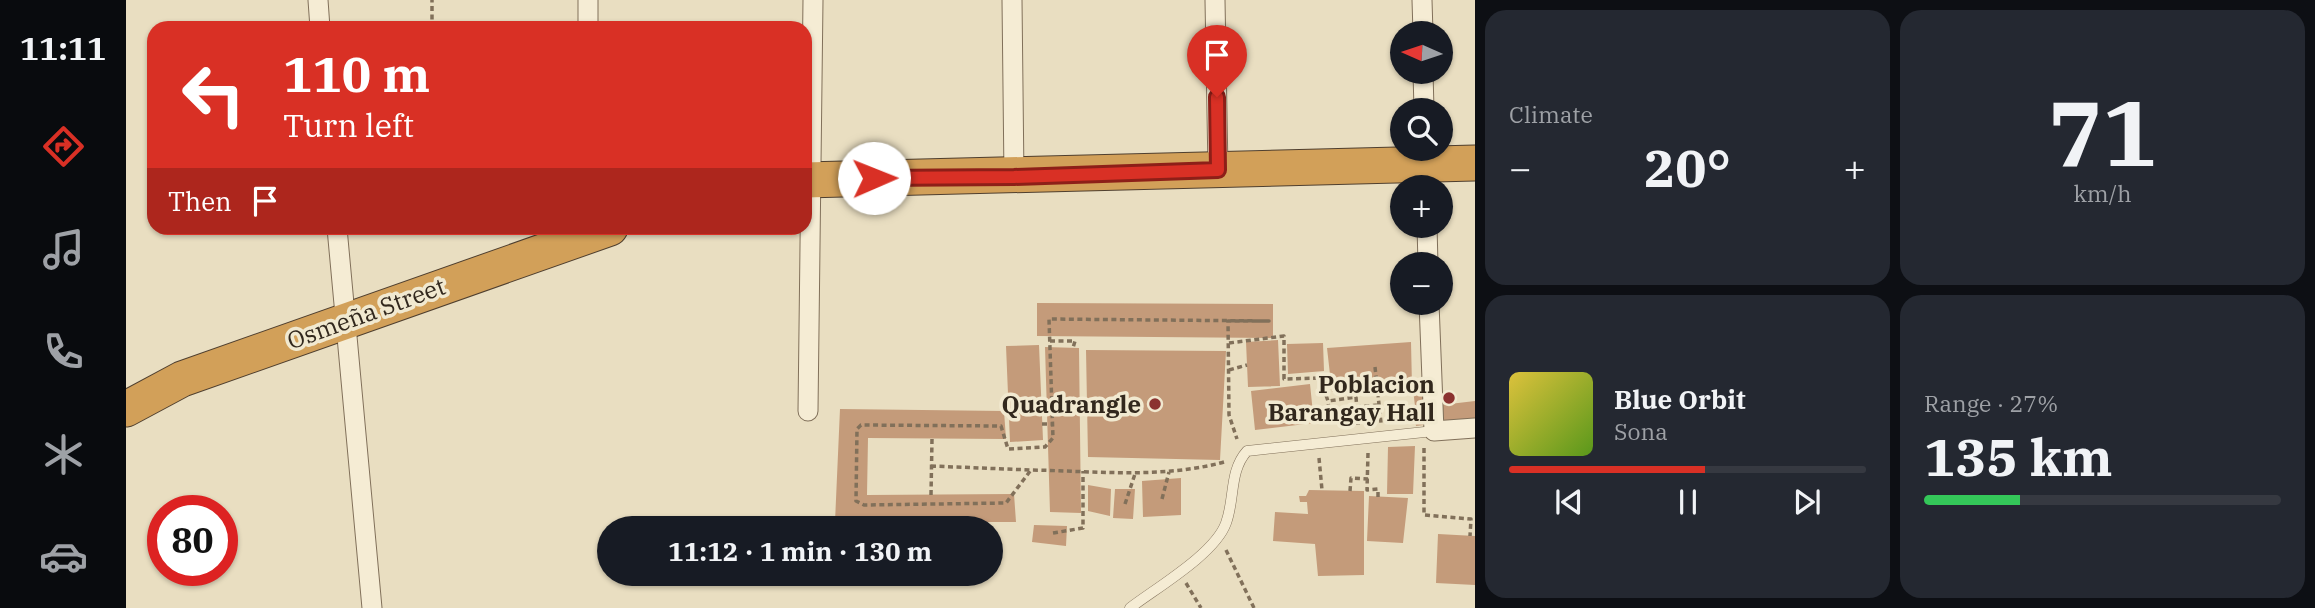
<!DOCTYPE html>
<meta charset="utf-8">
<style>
:root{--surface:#171b24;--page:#242831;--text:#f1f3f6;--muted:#9ea1a6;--line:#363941;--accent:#d93025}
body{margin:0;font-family:"IBM Plex Serif",serif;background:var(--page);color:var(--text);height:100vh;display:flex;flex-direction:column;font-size:26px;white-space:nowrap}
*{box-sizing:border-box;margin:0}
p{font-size:23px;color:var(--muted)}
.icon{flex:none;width:38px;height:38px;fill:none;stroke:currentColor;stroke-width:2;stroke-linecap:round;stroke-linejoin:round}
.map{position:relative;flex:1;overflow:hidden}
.panel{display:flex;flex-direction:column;gap:10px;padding:10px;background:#0d0f14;width:840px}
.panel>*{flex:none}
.banner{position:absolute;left:21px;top:21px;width:665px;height:214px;border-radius:21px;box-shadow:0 2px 5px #0004;background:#d93025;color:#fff;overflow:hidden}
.needle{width:46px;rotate:273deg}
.controls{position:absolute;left:1264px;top:21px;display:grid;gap:14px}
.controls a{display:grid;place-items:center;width:63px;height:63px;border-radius:50%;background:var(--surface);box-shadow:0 2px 5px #0004;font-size:35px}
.speed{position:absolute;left:21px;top:495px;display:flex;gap:14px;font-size:35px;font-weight:700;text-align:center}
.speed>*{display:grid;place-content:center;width:91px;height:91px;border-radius:50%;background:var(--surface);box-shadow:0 2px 5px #0004;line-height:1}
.speed .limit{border:10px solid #d22;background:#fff;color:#111}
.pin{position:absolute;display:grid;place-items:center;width:60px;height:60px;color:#fff;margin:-72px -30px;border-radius:50% 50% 50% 0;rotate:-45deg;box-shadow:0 0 7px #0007}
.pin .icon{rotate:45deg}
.me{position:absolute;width:77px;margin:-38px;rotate:89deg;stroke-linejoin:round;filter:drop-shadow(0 0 5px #0008)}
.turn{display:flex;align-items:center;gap:24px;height:147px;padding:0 21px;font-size:32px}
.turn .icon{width:91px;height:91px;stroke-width:2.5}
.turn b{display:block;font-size:49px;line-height:60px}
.then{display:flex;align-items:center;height:66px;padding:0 21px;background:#0003;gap:14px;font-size:26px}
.big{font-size:52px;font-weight:700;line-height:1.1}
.panel .widget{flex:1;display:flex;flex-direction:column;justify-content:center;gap:10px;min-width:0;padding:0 24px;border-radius:21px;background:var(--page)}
.panel .dial{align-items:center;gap:0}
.dial b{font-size:91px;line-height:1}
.song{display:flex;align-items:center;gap:21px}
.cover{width:84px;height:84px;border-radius:10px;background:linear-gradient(135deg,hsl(50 70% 55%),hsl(90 70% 35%))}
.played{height:7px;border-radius:4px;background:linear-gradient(90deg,var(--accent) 55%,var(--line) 55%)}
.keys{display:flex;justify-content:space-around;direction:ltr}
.heat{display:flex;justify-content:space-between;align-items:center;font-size:38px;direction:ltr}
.charge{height:10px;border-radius:5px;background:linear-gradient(90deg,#34c759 27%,var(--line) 0)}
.panel .tiles{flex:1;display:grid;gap:10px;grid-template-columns:repeat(2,1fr)}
.trip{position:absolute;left:471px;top:516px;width:406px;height:70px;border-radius:35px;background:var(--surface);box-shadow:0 2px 5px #0004;font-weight:700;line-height:70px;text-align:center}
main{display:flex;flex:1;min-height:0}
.menu{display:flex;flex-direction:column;width:126px;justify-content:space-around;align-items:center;background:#090b0e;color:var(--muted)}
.menu .icon{width:49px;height:49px}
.menu .current{color:var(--accent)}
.menu b{font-size:32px;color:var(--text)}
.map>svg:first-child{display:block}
.building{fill:#c49b7a}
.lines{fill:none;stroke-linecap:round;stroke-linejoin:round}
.lane-casing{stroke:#81705a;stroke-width:11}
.street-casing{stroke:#81705a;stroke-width:21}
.highway-casing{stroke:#4f3f2f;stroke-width:37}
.path{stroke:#81705a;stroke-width:3.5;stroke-dasharray:5 3.5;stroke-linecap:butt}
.lane{stroke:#f5ecd4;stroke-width:10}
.street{stroke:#f5ecd4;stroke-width:19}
.highway{stroke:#d2a059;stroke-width:35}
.route-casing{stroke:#8d1f18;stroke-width:18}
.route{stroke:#d93025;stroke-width:12}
.poi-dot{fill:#8b3230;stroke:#f1e9d0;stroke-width:2.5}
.labels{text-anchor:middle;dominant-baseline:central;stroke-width:7;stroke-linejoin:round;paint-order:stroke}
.street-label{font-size:24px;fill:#32281d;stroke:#f1e9d0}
.poi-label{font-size:24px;font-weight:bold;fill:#32281d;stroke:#f1e9d0;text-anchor:end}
</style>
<main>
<nav class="menu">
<b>11:11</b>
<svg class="icon current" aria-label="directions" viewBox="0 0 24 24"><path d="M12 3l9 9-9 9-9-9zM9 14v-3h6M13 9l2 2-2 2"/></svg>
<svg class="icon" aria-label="music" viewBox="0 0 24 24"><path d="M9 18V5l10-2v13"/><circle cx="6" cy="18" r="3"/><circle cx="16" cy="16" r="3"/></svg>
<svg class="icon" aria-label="phone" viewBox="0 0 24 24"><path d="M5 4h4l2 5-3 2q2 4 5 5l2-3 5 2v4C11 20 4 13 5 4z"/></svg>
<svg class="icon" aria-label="climate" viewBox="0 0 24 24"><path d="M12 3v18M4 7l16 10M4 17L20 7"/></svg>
<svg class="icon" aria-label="car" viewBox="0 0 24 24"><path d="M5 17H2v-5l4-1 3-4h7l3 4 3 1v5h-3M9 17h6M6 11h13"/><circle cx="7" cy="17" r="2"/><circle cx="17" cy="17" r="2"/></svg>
</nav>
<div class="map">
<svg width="1349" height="608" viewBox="0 0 1349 608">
<rect width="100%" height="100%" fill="#e9dec1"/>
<!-- building -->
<path class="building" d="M911 303 1147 304V338L911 336Z
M1152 340 1154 386 1122 387 1120 342Z
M1285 342 1286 386 1206 392 1201 348Z
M1197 343 1198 371 1162 374 1161 344Z
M913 345 917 440 884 442 880 346Z
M919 347 953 348 955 513 924 512Z
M960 350 1100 351 1094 460 962 457Z
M1184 384 1188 423 1129 430 1125 391Z
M1287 389H1297L1298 425 1290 426 1289 418H1281L1280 406H1289Z
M1349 401V419L1316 422 1315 405Z
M714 409 878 411 880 439 742 438 741 495 888 494 890 522H709Z
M1289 446 1287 494H1261L1262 447Z
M1055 478V515L1017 517 1016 481Z
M962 485 985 489 984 516 962 511Z
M989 489H1009L1007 519 987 518Z
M1183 490 1238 491V575L1192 576 1189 544 1147 541 1149 512 1182 514 1181 502H1174L1173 496H1180Z
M1243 496 1282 498 1277 543 1241 541Z
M908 525 941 526 940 546 906 542Z
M1312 534 1349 536V585L1310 583Z"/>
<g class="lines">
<defs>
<path id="lane" d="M1004 608C1030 588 1089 554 1100 523 1109 499 1103 471 1121 451L1308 431"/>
<path id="street" d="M192 0 194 28
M462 0V28
M886 0 888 177
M1089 0 1092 170
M1296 0 1297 33
M1297 72 1298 110
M1301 226 1302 264
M211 228 246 608
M1303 303 1308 431 1349 428
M682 411 687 0"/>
<path id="highway" d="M679 180 1349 163
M0 409 56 379 484 228"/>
</defs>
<!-- lane casing -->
<use href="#lane" class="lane-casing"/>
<!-- street casing -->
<use href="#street" class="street-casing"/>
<!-- highway casing -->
<use href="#highway" class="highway-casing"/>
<!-- path -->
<path class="path" d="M306 28V0
M924 341H949L947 348
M1103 343 1158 336V379L1194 378 1202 401 1230 397 1232 425
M1249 367 1255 423
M1103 370 1121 365
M1230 407 1253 405
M1187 411 1203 410 1202 401
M916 424H926
M1298 448V515L1345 519 1344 536
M1242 453 1241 490 1252 489V497
M1193 458 1196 490
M1098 462C1035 479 970 471 905 470L880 503 738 505 730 501 731 429 735 425 875 426 882 449 919 447 927 438 923 319 1143 321H1102L1103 415 1111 439
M805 466 905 470
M1224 491 1225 478 1242 479
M805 495 806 439
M1036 499 1043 472
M999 504 1009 474
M927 533 957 528V471
M1100 550 1128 608
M1060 583 1075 608"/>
<!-- lane -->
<use href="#lane" class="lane"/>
<!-- street -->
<use href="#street" class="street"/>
<!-- highway -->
<use href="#highway" class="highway"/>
</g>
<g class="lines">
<defs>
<path id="route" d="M748 178 888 177 1092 170 1091 97"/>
</defs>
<!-- route casing -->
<use href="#route" class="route-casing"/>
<!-- route -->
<use href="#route" class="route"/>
</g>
<!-- markers -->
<g class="poi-dot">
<circle cx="1323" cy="398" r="7"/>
<circle cx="1029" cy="404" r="7"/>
</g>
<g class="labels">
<!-- street labels -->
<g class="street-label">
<text transform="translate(240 313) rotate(-20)">Osmeña Street</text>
</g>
<!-- poi labels -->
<g class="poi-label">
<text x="1309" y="384">Poblacion<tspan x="1309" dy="28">Barangay Hall</tspan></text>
<text x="1015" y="404">Quadrangle</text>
</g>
</g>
</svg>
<div class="controls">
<a><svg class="needle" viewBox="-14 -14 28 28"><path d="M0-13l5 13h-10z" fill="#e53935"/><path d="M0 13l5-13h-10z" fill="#9ea1a6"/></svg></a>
<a><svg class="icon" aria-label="search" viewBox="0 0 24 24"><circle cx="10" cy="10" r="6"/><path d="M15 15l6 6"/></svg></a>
<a>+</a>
<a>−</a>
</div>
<div class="speed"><div class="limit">80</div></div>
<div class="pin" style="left:1091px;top:97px;background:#d93025"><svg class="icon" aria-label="arrive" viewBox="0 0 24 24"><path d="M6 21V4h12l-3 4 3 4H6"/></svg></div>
<svg class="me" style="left:748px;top:178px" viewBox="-20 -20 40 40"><circle r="19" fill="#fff"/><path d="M0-13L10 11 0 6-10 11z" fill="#d93025"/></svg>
<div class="trip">11:12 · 1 min · 130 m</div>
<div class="banner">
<div class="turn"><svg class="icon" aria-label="left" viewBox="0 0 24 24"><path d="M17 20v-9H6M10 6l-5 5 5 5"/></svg><div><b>110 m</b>Turn left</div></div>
<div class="then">Then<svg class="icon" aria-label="arrive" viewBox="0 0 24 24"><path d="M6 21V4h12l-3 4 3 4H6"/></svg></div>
</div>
</div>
<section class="panel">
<div class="tiles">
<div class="widget"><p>Climate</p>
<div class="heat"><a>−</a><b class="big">20°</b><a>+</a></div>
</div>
<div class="widget dial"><b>71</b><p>km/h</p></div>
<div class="widget">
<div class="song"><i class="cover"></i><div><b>Blue Orbit</b><p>Sona</p></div></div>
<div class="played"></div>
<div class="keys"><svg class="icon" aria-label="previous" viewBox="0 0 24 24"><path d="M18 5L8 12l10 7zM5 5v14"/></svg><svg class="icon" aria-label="pause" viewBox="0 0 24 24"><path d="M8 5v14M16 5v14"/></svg><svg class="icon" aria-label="next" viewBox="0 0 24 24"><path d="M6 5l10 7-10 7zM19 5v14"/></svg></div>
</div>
<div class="widget"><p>Range · 27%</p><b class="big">135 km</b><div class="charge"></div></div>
</div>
</section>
</main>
